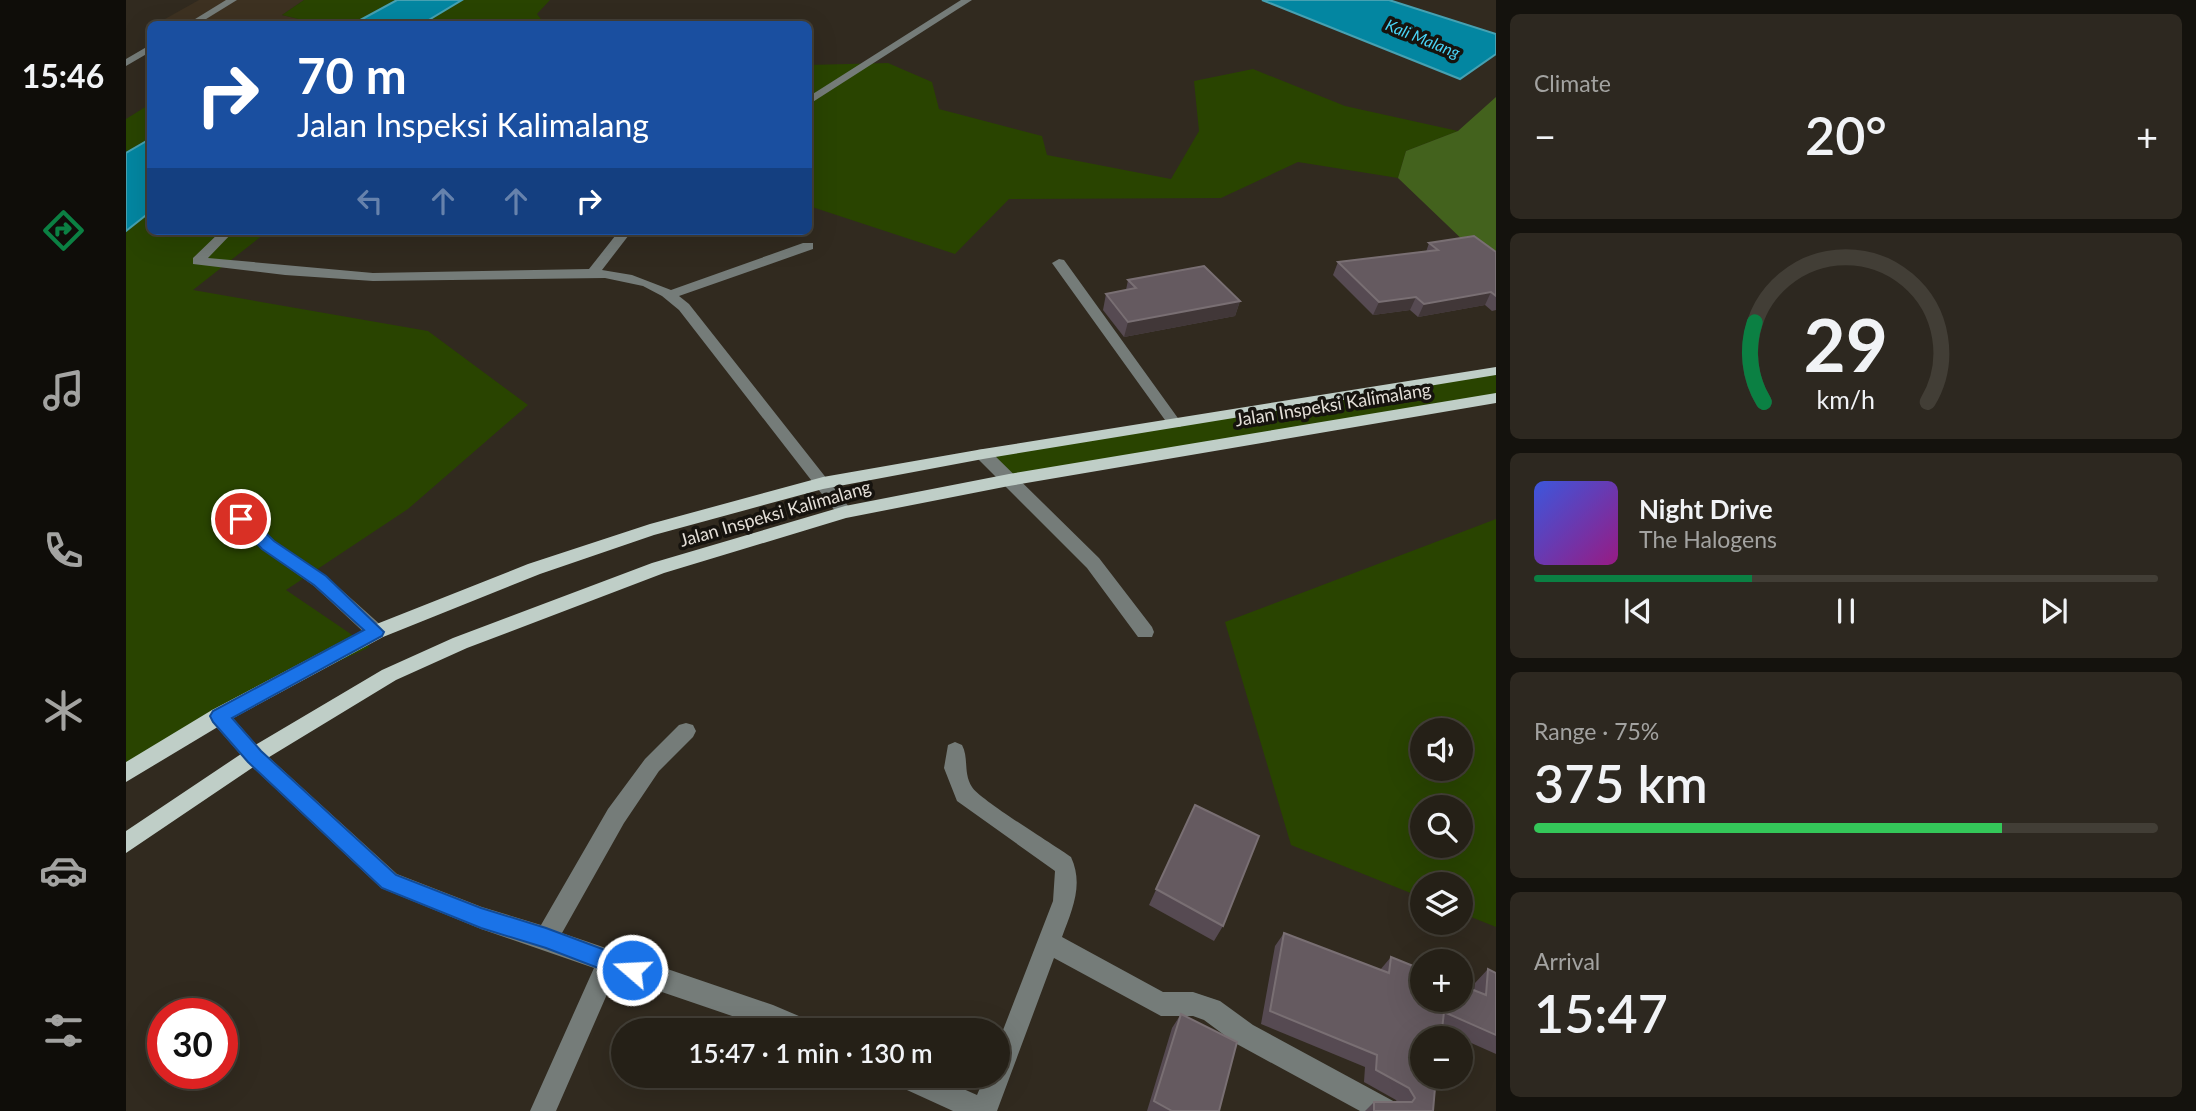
<!DOCTYPE html>
<meta charset="utf-8">
<style>
:root{--surface:#252017;--page:#2d2820;--text:#f1f3f6;--muted:#a3a3a1;--line:#423e36;--accent:#0b8043}
body{margin:0;font-family:Lato,sans-serif;background:var(--page);color:var(--text);height:100vh;display:flex;flex-direction:column;font-size:26px;white-space:nowrap}
*{box-sizing:border-box;margin:0}
p{font-size:23px;color:var(--muted)}
.icon{flex:none;width:38px;height:38px;fill:none;stroke:currentColor;stroke-width:2;stroke-linecap:round;stroke-linejoin:round}
.map{position:relative;flex:1;overflow:hidden}
.side{display:flex;flex-direction:column;gap:14px;padding:14px;background:#14120d;width:700px}
.side>*{flex:none}
.guide{position:absolute;left:21px;top:21px;width:665px;height:214px;border-radius:10px;box-shadow:0 7px 28px #0002,0 0 0 2px var(--line);background:#1a4fa0;color:#fff;overflow:hidden}
.buttons{position:absolute;left:1284px;top:718px;display:grid;gap:14px}
.buttons a{display:grid;place-items:center;width:63px;height:63px;border-radius:50%;background:var(--surface);box-shadow:0 7px 28px #0002,0 0 0 2px var(--line);font-size:35px}
.speed{position:absolute;left:21px;top:998px;display:flex;gap:14px;font-size:35px;font-weight:700;text-align:center}
.speed>*{display:grid;place-content:center;width:91px;height:91px;border-radius:50%;background:var(--surface);box-shadow:0 7px 28px #0002,0 0 0 2px var(--line);line-height:1}
.speed .limit{border:10px solid #d22;background:#fff;color:#111}
.pin{position:absolute;display:grid;place-items:center;width:60px;height:60px;color:#fff;margin:-30px;border:4px solid #fff;border-radius:50%;box-shadow:0 2px 7px #0007}
.me{position:absolute;width:77px;margin:-38px;rotate:289deg;stroke-linejoin:round;filter:drop-shadow(0 0 5px #0008)}
.turn{display:flex;align-items:center;gap:24px;height:147px;padding:0 35px;font-size:32px}
.turn .icon{width:91px;height:91px;stroke-width:2.5}
.turn b{display:block;font-size:49px;line-height:60px}
.lanes{display:flex;align-items:center;height:66px;padding:0 35px;background:#0003;justify-content:center;gap:35px;direction:ltr}
.lanes .off{opacity:.35}
.big{font-size:52px;font-weight:600;line-height:1.1}
.side .tile{flex:1;display:flex;flex-direction:column;justify-content:center;gap:10px;min-width:0;padding:0 24px;border-radius:10px;background:var(--page)}
.side .dial{align-items:center;gap:0}
.dial svg{height:182px;overflow:visible;fill:none;stroke:var(--line);stroke-width:7;stroke-linecap:round;text-anchor:middle}
.dial text{fill:var(--text);stroke:none}
.song{display:flex;align-items:center;gap:21px}
.cover{width:84px;height:84px;border-radius:10px;background:linear-gradient(135deg,hsl(230 70% 55%),hsl(310 70% 35%))}
.played{height:7px;border-radius:4px;background:linear-gradient(90deg,var(--accent) 35%,var(--line) 35%)}
.keys{display:flex;justify-content:space-around;direction:ltr}
.heat{display:flex;justify-content:space-between;align-items:center;font-size:38px;direction:ltr}
.charge{height:10px;border-radius:5px;background:linear-gradient(90deg,#34c759 75%,var(--line) 0)}
.trip{position:absolute;left:485px;top:1018px;width:399px;height:70px;border-radius:35px;background:var(--surface);box-shadow:0 7px 28px #0002,0 0 0 2px var(--line);font-weight:600;line-height:70px;text-align:center}
main{display:flex;flex:1;min-height:0}
.menu{display:flex;flex-direction:column;width:126px;justify-content:space-around;align-items:center;background:#0f0d09;color:var(--muted)}
.menu .icon{width:49px;height:49px}
.menu .current{color:var(--accent)}
.menu b{font-size:32px;color:var(--text)}
.map>svg:first-child{display:block}
.built{fill:#3d3121}
.green{fill:#294400;fill-rule:evenodd}
.forest{fill:#43621d}
.water{fill:#0386a1;stroke:#46a1b2;stroke-width:2}
.lines{fill:none;stroke-linecap:round;stroke-linejoin:round}
.minor{fill:#757c79;fill-rule:evenodd}
.major{fill:#bfcec7;fill-rule:evenodd}
.wall{fill:#564a52}
.shaded-wall{fill:#413738}
.building{fill:#655a60;stroke:#796f73;stroke-width:2}
.route{fill:#1a73e8;stroke:#114b97;stroke-width:2}
.labels{text-anchor:middle;dominant-baseline:central;stroke-width:7;stroke-linejoin:round;paint-order:stroke}
.far-water-label{font-size:16px;font-style:italic;fill:#4ad6f9;stroke:#16130e}
.street-label{font-size:18px;fill:#e4dfd8;stroke:#16130e}
</style>
<main>
<nav class="menu">
<b>15:46</b>
<svg class="icon current" aria-label="directions" viewBox="0 0 24 24"><path d="M12 3l9 9-9 9-9-9zM9 14v-3h6M13 9l2 2-2 2"/></svg>
<svg class="icon" aria-label="music" viewBox="0 0 24 24"><path d="M9 18V5l10-2v13"/><circle cx="6" cy="18" r="3"/><circle cx="16" cy="16" r="3"/></svg>
<svg class="icon" aria-label="phone" viewBox="0 0 24 24"><path d="M5 4h4l2 5-3 2q2 4 5 5l2-3 5 2v4C11 20 4 13 5 4z"/></svg>
<svg class="icon" aria-label="climate" viewBox="0 0 24 24"><path d="M12 3v18M4 7l16 10M4 17L20 7"/></svg>
<svg class="icon" aria-label="car" viewBox="0 0 24 24"><path d="M5 17H2v-5l4-1 3-4h7l3 4 3 1v5h-3M9 17h6M6 11h13"/><circle cx="7" cy="17" r="2"/><circle cx="17" cy="17" r="2"/></svg>
<svg class="icon" aria-label="filters" viewBox="0 0 24 24"><path d="M4 7h16M4 17h16"/><circle cx="9" cy="7" r="2"/><circle cx="15" cy="17" r="2"/></svg>
</nav>
<div class="map">
<svg width="1370" height="1111" viewBox="0 0 1370 1111">
<rect width="100%" height="100%" fill="#312a1f"/>
<!-- built -->
<path class="built" d="M73 0H178L156 15 194 24H30Z"/>
<!-- green -->
<path class="green" d="M178 0H271L227 24H193L156 15Z
M304 0H424L411 14 419 24H260Z
M762 63 806 82 813 109 916 136 921 155 1045 179 1073 131 1068 81 1127 69 1219 106 1332 131 1280 151 1272 178 1172 162 1095 198 883 199 829 254 683 206 682 65Z
M24 104V139L0 153V119Z
M24 186V231H142L67 290 302 331 402 405 282 509 160 590 244 647 93 716 0 773V208Z
M1370 371V396L883 480 857 454Z
M1370 519V927L1335 913V884H1297V898L1165 845 1099 622ZM1297 730H1335V768H1297ZM1297 807H1335V845H1297Z"/>
<!-- forest -->
<path class="forest" d="M1370 97V258L1342 245 1272 178 1280 151 1332 131Z"/>
<!-- water -->
<path class="water" d="M271 0H336L296 24H227Z
M1136 0H1263L1370 34V54L1334 79Z
M24 139V212L0 231V153Z"/>
<g class="lines">
<!-- minor -->
<path class="minor" d="M100 0H111L72 24H61Z
M835 0H846L682 105V97Z
M24 45V52L0 66V59Z
M95 231H108L82 258 247 273 463 269 493 231H506L476 270 506 275 545 290 677 243H687V249L553 296 563 304 727 512 725 516H713L553 310 536 296 517 286 479 278 247 281 159 275 67 264V258Z
M933 259 938 260 1054 421 1057 424 1054 427H1044L926 263Z
M857 449 863 450 973 558 1026 627 1028 632 1026 637H1012L961 568 851 458 849 454 851 450Z
M102 499 108 501 148 541 200 576 257 627 259 632 257 637H243L188 586 136 549 96 509 94 505Z
M93 708 100 710 135 750 271 874 356 907 415 925 482 809 519 759 553 725 560 723 567 725 570 731 567 737 533 771 498 823 436 933 647 1005 687 1022 690 1031H650L489 976 430 1111H404L468 968 355 929 255 888 121 762 86 722 83 716 86 710Z
M829 742 836 745C843 758 837 773 846 787 853 799 928 845 945 857 958 885 946 910 936 937L1037 992H1067L1094 1001 1127 1025 1269 1102 1273 1111H1234L1109 1043 1078 1020 1067 1016H1035L928 958 871 1111H827L770 1085 766 1076H808L851 1095 859 1076H872V1043L927 901 929 871 831 801 818 768 822 745Z"/>
<!-- major -->
<path class="major" d="M1370 367V375L857 459 697 489 528 535 414 574 257 637 100 722 0 782V762L86 710 243 627 402 564 524 524 697 477 857 449Z
M1370 393V403L883 486 720 518 538 573 341 648 270 680 135 762 0 853V831L121 750 256 670 327 638 526 563 719 506 883 474Z"/>
</g>
<!-- wall -->
<path class="wall" d="M1303 243 1370 252V310L1366 311 1359 305 1292 317 1284 310 1247 315 1207 275 1212 262 1300 252Z
M1002 280 1114 301 1109 316 998 337 977 310 980 294 1000 290Z
M1069 805 1097 926 1088 941 1023 905Z
M1158 933 1254 970 1265 957 1348 990 1349 983 1362 969 1370 973V1054L1316 1030 1307 1111H1239L1248 1102H1271L1270 1100 1238 1082 1239 1067 1135 1024 1149 946Z
M1055 1014 1093 1111H1021L1046 1028Z"/>
<!-- shaded-wall -->
<path class="shaded-wall" d="M1365 292 1359 305 1292 317 1298 304Z
M1290 297 1284 310 1247 315 1253 302Z
M1114 301 1109 316 998 337 1002 322Z"/>
<!-- building -->
<path class="building" d="M1348 236 1370 252V296L1365 292 1298 304 1290 297 1253 302 1212 262 1312 250 1303 243Z
M1078 266 1114 301 1002 322 980 294 1010 288 1002 280Z
M1069 805 1133 836 1097 926 1030 889Z
M1158 933 1263 973 1265 957 1297 970V999H1335V985L1360 995 1362 969 1370 973V1035L1318 1012 1315 1038H1297V1076H1310L1307 1111H1248V1102H1286L1289 1098 1283 1088 1250 1070 1251 1055 1144 1011Z
M1055 1014 1111 1042 1093 1111H1046L1028 1101Z"/>
<!-- route -->
<path class="route" d="M115 513 121 515 148 541 200 576 258 632 256 636 106 718 135 751 270 875 355 908 420 928 514 963 517 970 514 977 506 981 420 948 355 928 256 888 122 762 87 722 84 716 87 711 238 630 188 585 136 549 108 519Z"/>
<g class="labels">
<!-- far-water labels -->
<g class="far-water-label">
<text transform="translate(1297 38) rotate(22)">Kali Malang</text>
</g>
<!-- street labels -->
<g class="street-label">
<text transform="translate(1207 404) rotate(-9)">Jalan Inspeksi Kalimalang</text>
<text transform="translate(649 513) rotate(-16)">Jalan Inspeksi Kalimalang</text>
</g>
</g>
</svg>
<div class="buttons">
<a><svg class="icon" aria-label="sound" viewBox="0 0 24 24"><path d="M4 9h4l5-4v14l-5-4H4zM17 9q2 3 0 6"/></svg></a>
<a><svg class="icon" aria-label="search" viewBox="0 0 24 24"><circle cx="10" cy="10" r="6"/><path d="M15 15l6 6"/></svg></a>
<a><svg class="icon" aria-label="layers" viewBox="0 0 24 24"><path d="M12 4l9 5-9 5-9-5zM3 14l9 5 9-5"/></svg></a>
<a>+</a>
<a>−</a>
</div>
<div class="speed"><div class="limit">30</div></div>
<div class="pin" style="left:115px;top:519px;background:#d93025"><svg class="icon" aria-label="arrive" viewBox="0 0 24 24"><path d="M6 21V4h12l-3 4 3 4H6"/></svg></div>
<svg class="me" style="left:506px;top:970px" viewBox="-20 -20 40 40"><circle r="17" fill="#1a73e8" stroke="#fff" stroke-width="3"/><path d="M0-11L8 9 0 5-8 9z" fill="#fff"/></svg>
<div class="trip">15:47 · 1 min · 130 m</div>
<div class="guide">
<div class="turn"><svg class="icon" aria-label="right" viewBox="0 0 24 24"><path d="M7 20v-9h11M14 6l5 5-5 5"/></svg><div><b>70 m</b>Jalan Inspeksi Kalimalang</div></div>
<div class="lanes"><svg class="icon off" aria-label="left" viewBox="0 0 24 24"><path d="M17 20v-9H6M10 6l-5 5 5 5"/></svg><svg class="icon off" aria-label="ahead" viewBox="0 0 24 24"><path d="M12 20V5M6 11l6-6 6 6"/></svg><svg class="icon off" aria-label="ahead" viewBox="0 0 24 24"><path d="M12 20V5M6 11l6-6 6 6"/></svg><svg class="icon" aria-label="right" viewBox="0 0 24 24"><path d="M7 20v-9h11M14 6l5 5-5 5"/></svg></div>
</div>
</div>
<section class="side">
<div class="tile"><p>Climate</p>
<div class="heat"><a>−</a><b class="big">20°</b><a>+</a></div>
</div>
<div class="tile dial"><svg viewBox="0 0 100 80">
<path d="M14 69A42 42 0 1 1 86 69"/>
<path d="M14 69A42 42 0 0 1 10 34" stroke="#0b8043"/>
<text x="50" y="56" font-size="32" font-weight="700">29</text>
<text x="50" y="72" font-size="11">km/h</text>
</svg></div>
<div class="tile">
<div class="song"><i class="cover"></i><div><b>Night Drive</b><p>The Halogens</p></div></div>
<div class="played"></div>
<div class="keys"><svg class="icon" aria-label="previous" viewBox="0 0 24 24"><path d="M18 5L8 12l10 7zM5 5v14"/></svg><svg class="icon" aria-label="pause" viewBox="0 0 24 24"><path d="M8 5v14M16 5v14"/></svg><svg class="icon" aria-label="next" viewBox="0 0 24 24"><path d="M6 5l10 7-10 7zM19 5v14"/></svg></div>
</div>
<div class="tile"><p>Range · 75%</p><b class="big">375 km</b><div class="charge"></div></div>
<div class="tile"><p>Arrival</p><b class="big">15:47</b></div>
</section>
</main>
